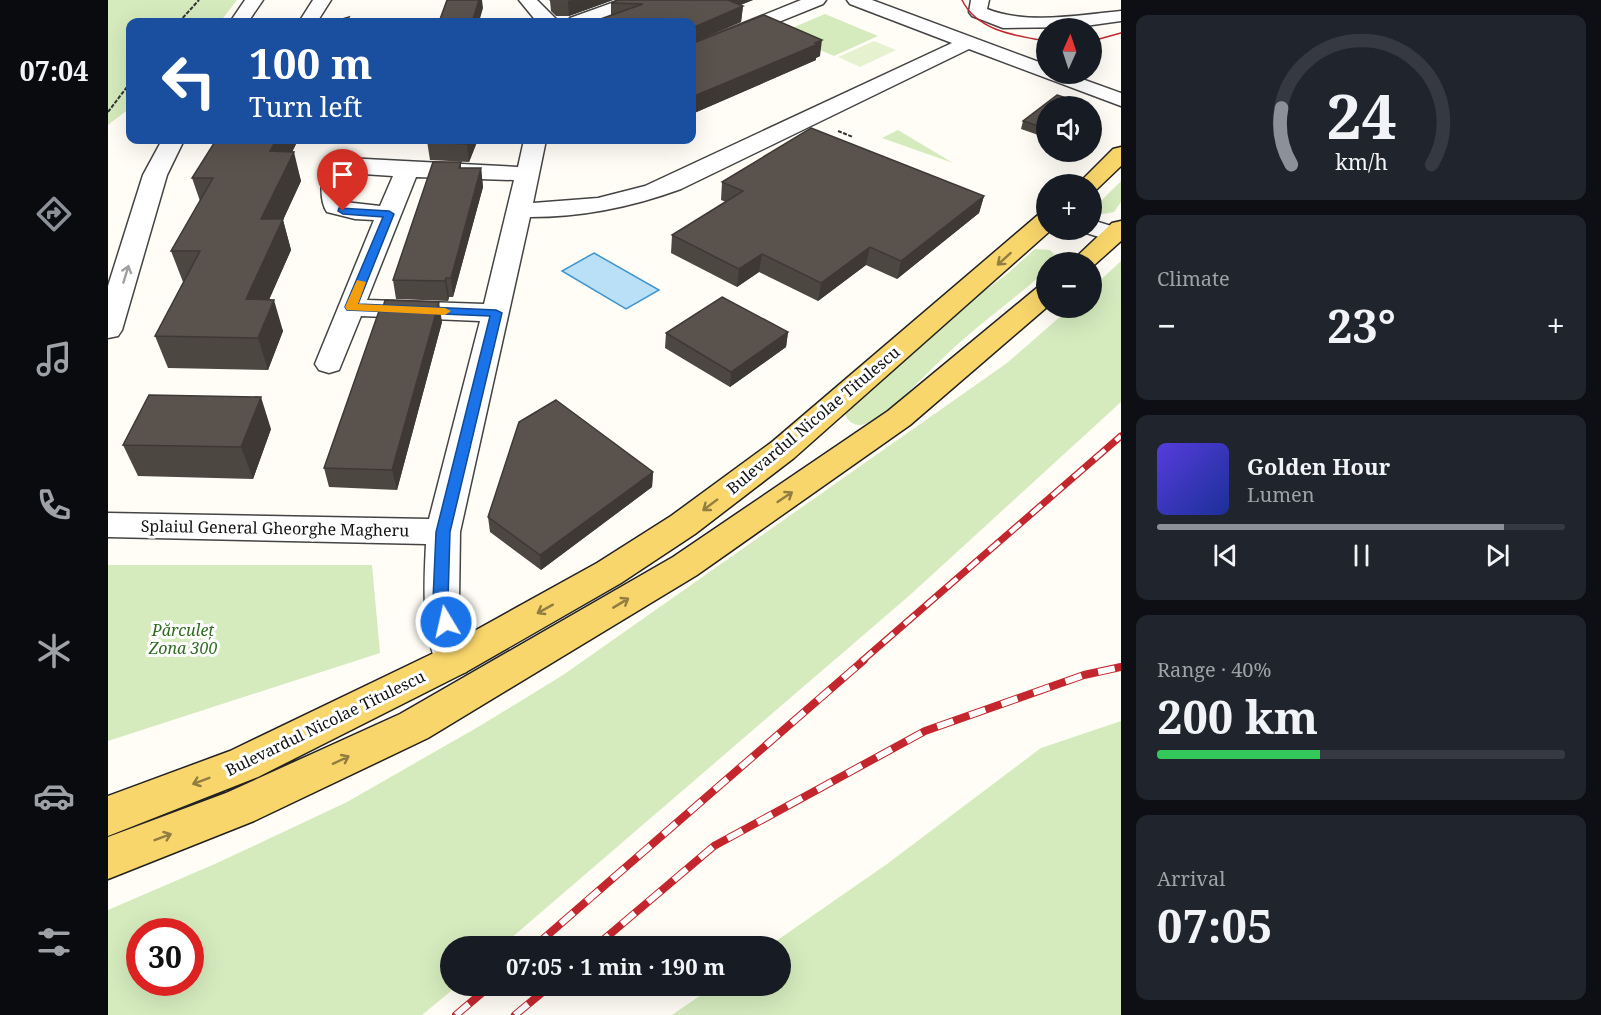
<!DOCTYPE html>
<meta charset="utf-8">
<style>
:root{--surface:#171b24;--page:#20242c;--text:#f1f3f6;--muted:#9ea1a6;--line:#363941;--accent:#8c9099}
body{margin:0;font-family:"Noto Serif",serif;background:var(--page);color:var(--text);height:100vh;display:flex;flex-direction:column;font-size:22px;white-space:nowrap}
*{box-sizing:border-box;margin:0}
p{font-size:20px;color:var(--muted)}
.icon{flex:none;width:33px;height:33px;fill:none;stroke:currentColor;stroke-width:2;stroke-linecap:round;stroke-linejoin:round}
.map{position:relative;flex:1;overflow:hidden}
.sheet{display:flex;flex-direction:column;gap:15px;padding:15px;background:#0d0f14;width:480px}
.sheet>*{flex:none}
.top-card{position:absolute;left:18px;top:18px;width:570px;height:126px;border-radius:12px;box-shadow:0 6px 24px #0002;background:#1a4fa0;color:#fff;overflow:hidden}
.needle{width:39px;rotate:3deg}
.buttons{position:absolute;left:928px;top:18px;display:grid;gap:12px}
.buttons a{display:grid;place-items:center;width:66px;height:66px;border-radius:50%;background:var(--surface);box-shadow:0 6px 24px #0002;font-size:30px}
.speed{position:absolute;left:18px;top:918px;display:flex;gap:12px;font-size:30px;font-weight:700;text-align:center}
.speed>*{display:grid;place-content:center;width:78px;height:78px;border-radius:50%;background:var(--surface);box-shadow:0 6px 24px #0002;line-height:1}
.speed .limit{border:9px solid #d22;background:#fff;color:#111}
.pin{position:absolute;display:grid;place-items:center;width:51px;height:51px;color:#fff;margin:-62px -26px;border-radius:50% 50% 50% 0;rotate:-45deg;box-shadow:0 0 6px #0007}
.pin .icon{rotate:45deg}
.me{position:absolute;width:66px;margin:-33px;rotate:351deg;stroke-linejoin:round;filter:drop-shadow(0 0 4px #0008)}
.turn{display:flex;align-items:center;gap:21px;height:126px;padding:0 24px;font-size:27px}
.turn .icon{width:78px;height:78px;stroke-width:2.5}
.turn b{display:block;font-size:42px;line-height:51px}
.big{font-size:45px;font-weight:700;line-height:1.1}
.sheet .widget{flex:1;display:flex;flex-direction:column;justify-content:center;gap:9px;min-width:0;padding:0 21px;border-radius:12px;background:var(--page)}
.sheet .dial{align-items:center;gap:0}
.dial svg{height:156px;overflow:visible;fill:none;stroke:var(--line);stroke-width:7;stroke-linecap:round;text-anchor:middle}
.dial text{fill:var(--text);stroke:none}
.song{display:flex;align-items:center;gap:18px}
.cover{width:72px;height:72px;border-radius:9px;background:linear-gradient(135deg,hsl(250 70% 55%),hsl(230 70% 35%))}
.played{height:6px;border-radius:3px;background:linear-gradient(90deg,var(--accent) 85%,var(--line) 85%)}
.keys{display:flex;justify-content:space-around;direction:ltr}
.heat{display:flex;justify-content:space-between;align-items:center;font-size:33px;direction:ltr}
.charge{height:9px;border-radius:4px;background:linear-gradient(90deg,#34c759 40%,var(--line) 0)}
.trip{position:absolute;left:332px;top:936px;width:351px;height:60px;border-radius:30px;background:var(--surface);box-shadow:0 6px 24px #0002;font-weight:700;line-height:60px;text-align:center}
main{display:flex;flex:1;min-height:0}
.tabs{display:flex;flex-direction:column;width:108px;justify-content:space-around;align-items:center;background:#090b0e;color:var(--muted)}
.tabs .icon{width:42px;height:42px}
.tabs .selected{color:var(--accent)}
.tabs b{font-size:27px;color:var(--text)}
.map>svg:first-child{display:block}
.green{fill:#d5ebbd;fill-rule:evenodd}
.pitch{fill:#e6f2cf}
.water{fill:#b9e0f7;stroke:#3f96cf;stroke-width:1.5}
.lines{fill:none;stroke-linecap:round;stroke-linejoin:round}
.minor-casing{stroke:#444;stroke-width:3}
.major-casing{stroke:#222;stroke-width:3}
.path{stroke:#333;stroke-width:2;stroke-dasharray:4 1.5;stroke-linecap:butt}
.minor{fill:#fff;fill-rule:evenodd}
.major{fill:#f9d66b;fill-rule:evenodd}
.tram{stroke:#c4262e;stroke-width:1.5}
.rail-far1-casing{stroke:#c4262e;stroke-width:7}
.rail-casing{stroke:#c4262e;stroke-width:8}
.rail-far1{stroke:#fff;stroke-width:4.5;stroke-dasharray:14;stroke-linecap:butt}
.rail{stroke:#fff;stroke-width:6;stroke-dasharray:17;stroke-linecap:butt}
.wall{fill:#4d4742}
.shaded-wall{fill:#3f3936}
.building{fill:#5a524d;stroke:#3f3936;stroke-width:1.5}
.oneway{stroke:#917d42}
.oneway2{stroke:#a0a0a0}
.route{fill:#1a73e8;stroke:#114b97;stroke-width:1.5}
.slow{fill:#f59e0b}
.labels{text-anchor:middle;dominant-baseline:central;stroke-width:6;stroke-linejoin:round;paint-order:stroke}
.street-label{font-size:16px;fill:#111;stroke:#fff}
.park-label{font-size:16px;font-style:italic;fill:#2f6b1f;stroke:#fff}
</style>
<main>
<nav class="tabs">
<b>07:04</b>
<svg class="icon selected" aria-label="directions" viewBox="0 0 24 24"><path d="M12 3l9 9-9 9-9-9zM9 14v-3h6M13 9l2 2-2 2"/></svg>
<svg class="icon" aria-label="music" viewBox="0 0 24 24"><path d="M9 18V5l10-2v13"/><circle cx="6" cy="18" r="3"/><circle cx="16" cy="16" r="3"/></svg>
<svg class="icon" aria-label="phone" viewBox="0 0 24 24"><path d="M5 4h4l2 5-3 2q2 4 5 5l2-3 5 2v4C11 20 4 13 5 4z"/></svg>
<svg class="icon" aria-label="climate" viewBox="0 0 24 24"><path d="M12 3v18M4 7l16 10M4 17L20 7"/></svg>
<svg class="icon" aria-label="car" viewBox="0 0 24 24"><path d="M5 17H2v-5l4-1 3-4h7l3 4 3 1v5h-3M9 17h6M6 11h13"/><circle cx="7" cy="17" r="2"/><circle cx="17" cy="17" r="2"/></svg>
<svg class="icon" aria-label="filters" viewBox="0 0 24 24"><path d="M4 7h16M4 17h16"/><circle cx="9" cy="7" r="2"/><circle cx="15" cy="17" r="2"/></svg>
</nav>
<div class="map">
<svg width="1013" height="1015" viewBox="0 0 1013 1015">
<rect width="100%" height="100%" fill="#fffdf5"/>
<!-- green -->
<path class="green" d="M0 0H129L112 22H22V108L0 125Z
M717 14 770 36 726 56 672 33Z
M790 130 845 163 774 138Z
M1013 181V202L1006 212 995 214 990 211 989 205Z
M927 249 942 250 950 258 945 262H939V269L932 276C900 304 866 328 836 357 813 378 788 409 759 423 750 428 740 423 737 414L749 399 841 317 899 274Z
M1013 261V402L802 595 394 946H342V986H349L314 1015H0V910L109 863 239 802 370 727 455 675 899 363 962 308H984V288ZM32 932H82V982H32Z
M0 565H264L272 653 0 741Z
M1013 721V1015H564L606 986H672V946H661L779 864 933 748Z"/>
<!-- pitch -->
<path class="pitch" d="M766 41 788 50 752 67 730 57Z"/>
<!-- water -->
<path class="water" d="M486 253 551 290 518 309 454 271Z"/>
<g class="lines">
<defs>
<path id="minor" d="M137 0H155L140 22H122Z
M205 0H223L209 22H191Z
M411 0H429L451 22H429Z
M512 0H538L535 4 485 22H460L462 18Z
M693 0H718L715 4 584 57V44Z
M739 0H764L939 65V74H960L1013 93V106L861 49 573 189C524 207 474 217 422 217L352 532 351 600 364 661 358 672 345 677 332 672C313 633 316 586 318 544L0 537V513L321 519 372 321 253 316 231 370 221 373 211 370 207 364 266 220 247 219 219 212C212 203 211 175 220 166 224 161 232 160 238 158L410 167 416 140H438L425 203 490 198 537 186 844 43 742 4ZM240 173 285 176 272 206 237 202ZM308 177 406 180 376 304 259 300Z
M863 0H881L879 9C919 25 971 15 1013 11V21L970 27 895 28 864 16 861 12Z
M54 140H76L59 175 14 330 10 336 0 338V286L35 175Z
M984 220 1013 229V241L1007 242 975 232 973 230H984Z"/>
<path id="major" d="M1013 147V166L989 189 984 190V184H970L1005 149Z
M939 213V230H943L686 458 587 534 513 583 358 672 150 777 0 836V796L122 751 332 650 489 563 563 516 664 442 930 215Z
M1013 221V241L984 267V262H963L1004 223Z
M939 285V307L802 425 589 575 320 738 146 821 0 879V837L118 793 292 714 565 557 780 411 930 287Z"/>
</defs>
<!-- minor casing -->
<use href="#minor" class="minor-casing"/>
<!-- major casing -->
<use href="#major" class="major-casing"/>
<!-- path -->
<path class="path" d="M71 22 91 0
M0 112 22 83
M730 131 745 137"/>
<!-- minor -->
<use href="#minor" class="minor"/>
<!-- major -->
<use href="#major" class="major"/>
<!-- tram -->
<path class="tram" d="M854 0C869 31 908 36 939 41
M984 41 1013 33"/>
<defs>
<path id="rail-far1" d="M754 661 1013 436"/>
<path id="rail" d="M427 946 756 660
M488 946 606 846 817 731 976 675 1013 667
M348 1015 382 986
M407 1015 442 986"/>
</defs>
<!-- rail-far1 casing -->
<use href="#rail-far1" class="rail-far1-casing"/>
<!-- rail casing -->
<use href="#rail" class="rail-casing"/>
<!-- rail-far1 -->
<use href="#rail-far1" class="rail-far1"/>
<!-- rail -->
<use href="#rail" class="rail"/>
</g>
<!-- wall -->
<path class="wall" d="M441 0H505L461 16H448L443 11 442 1Z
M510 0H645L632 5 635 6 633 22 585 43 712 56 708 58V60L584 114 503 15V3Z
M939 106V138L913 129 915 121Z
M190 140 184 152 193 181 175 220 183 250 161 300 175 331 160 370 60 368 47 336 76 282H75L63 251 92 201 84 178Z
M311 140H369V142L361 162 322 160 319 141H315Z
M353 162V168H373L375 187 345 297H341L340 301 288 299 285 280Z
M614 182 876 196 871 213 789 279 758 265 710 301 651 272 629 287 563 253 564 235 618 202 613 200Z
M334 322 289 490 221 487 216 468Z
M680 332 678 347 622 387 557 348 558 333Z
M163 429 145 479 30 476 15 445Z
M545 472 544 487 433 570 382 532 380 517Z"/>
<!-- shaded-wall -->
<path class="shaded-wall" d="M371 0H374L375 8 371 22H364Z
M463 0H505L461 16 460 1Z
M614 0H645L613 13Z
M635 6 633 22 584 43V28Z
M714 40 712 56 708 58V60L584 114V97Z
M168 140H190L170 181 162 151Z
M361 140H369V142L361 162 359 144Z
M186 152 193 181 175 220 183 250 147 331 138 299 153 219Z
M373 168 375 187 345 297 343 278Z
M876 196 871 213 789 279 793 261Z
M762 247 758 265 710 301 713 283Z
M654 254 651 272 629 287 631 269Z
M338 278 341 297 340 301 337 281Z
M166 300 175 331 160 370 150 338Z
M331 302 334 322 289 490 284 470Z
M680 332 678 347 622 387 623 372Z
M153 397 163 429 145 479 133 447Z
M545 472 544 487 433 570 432 555Z"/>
<!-- building -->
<path class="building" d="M339 0H371L364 22H331Z
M510 0H620L635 6 584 28V22H484L535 4 503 3Z
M656 15 714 40 707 43 710 44 584 97V42L586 43Z
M241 17 238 22H224Z
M949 95 983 106H939V129L915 121Z
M703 128 876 196 793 261 762 247 713 283 654 254 631 269 564 235 635 191 614 182Z
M108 140H168L162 151 186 152 153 219H175L138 299 166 300 150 338 47 336 92 251H63L105 178H84Z
M320 140H361L359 144 319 142Z
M325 162H353L351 168H373L343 278H338L337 281 285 280Z
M614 297 680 332 623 372 558 333Z
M277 300 331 302 284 470 216 468 271 311H274Z
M41 395 153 397 133 447 15 445Z
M448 400 545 472 432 555 380 517 411 422Z"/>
<!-- one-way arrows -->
<defs><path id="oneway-shaft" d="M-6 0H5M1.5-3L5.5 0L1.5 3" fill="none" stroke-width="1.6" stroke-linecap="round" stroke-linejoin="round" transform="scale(1.5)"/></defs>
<g class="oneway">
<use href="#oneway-shaft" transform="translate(896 259) rotate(138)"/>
<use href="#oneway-shaft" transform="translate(677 497) rotate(-34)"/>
<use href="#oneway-shaft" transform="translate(602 505) rotate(143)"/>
<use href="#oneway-shaft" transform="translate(513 603) rotate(-31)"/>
<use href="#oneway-shaft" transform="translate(437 609) rotate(151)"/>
<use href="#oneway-shaft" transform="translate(233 760) rotate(-25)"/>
<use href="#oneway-shaft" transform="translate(93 781) rotate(159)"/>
<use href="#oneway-shaft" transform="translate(55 837) rotate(-21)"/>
</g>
<use class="oneway2" href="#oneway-shaft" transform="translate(18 274) rotate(-73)"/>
<!-- route -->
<path class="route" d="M231 208 281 211 286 214 250 304 388 310 394 313 342 532 340 600 345 622 338 628 330 622 325 600 328 532 382 316 239 310 237 307 275 217 235 214 230 211Z"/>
<!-- slow -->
<path class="slow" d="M249 280 258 282 250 304 337 308 343 311 337 315 239 310 237 307Z"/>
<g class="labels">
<!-- street labels -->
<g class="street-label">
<text transform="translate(705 420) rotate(-40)">Bulevardul Nicolae Titulescu</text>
<text transform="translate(167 528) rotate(1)">Splaiul General Gheorghe Magheru</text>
<text transform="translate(217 723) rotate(-26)">Bulevardul Nicolae Titulescu</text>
</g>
<!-- park labels -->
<g class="park-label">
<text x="75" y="630">Părculeț<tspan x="75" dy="18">Zona 300</tspan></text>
</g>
</g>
</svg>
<div class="buttons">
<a><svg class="needle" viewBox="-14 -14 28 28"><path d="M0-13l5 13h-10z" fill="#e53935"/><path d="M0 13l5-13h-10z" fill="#9ea1a6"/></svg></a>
<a><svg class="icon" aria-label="sound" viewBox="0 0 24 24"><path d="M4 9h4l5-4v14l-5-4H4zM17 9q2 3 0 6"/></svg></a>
<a>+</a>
<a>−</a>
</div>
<div class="speed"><div class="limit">30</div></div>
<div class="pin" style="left:235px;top:211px;background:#d93025"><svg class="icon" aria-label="arrive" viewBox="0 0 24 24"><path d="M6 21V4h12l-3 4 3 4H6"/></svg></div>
<svg class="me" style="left:338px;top:622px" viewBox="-20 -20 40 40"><circle r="17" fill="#1a73e8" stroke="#fff" stroke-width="3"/><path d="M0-11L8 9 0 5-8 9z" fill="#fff"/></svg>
<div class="trip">07:05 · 1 min · 190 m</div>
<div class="top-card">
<div class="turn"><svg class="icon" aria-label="left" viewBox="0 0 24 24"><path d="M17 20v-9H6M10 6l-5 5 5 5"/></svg><div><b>100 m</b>Turn left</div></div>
</div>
</div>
<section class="sheet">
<div class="widget dial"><svg viewBox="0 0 100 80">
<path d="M14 69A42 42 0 1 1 86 69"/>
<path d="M14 69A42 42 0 0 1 9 40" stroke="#8c9099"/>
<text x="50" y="56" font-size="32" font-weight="700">24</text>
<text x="50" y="72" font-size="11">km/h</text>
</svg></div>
<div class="widget"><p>Climate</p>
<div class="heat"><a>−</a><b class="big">23°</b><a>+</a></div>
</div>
<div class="widget">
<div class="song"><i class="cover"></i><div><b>Golden Hour</b><p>Lumen</p></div></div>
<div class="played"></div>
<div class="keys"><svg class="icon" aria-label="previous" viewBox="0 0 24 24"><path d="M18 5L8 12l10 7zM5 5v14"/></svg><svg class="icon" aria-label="pause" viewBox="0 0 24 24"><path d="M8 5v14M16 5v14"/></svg><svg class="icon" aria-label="next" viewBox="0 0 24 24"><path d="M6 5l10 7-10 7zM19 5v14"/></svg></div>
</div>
<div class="widget"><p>Range · 40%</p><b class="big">200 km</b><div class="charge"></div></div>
<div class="widget"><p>Arrival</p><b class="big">07:05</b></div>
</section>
</main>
